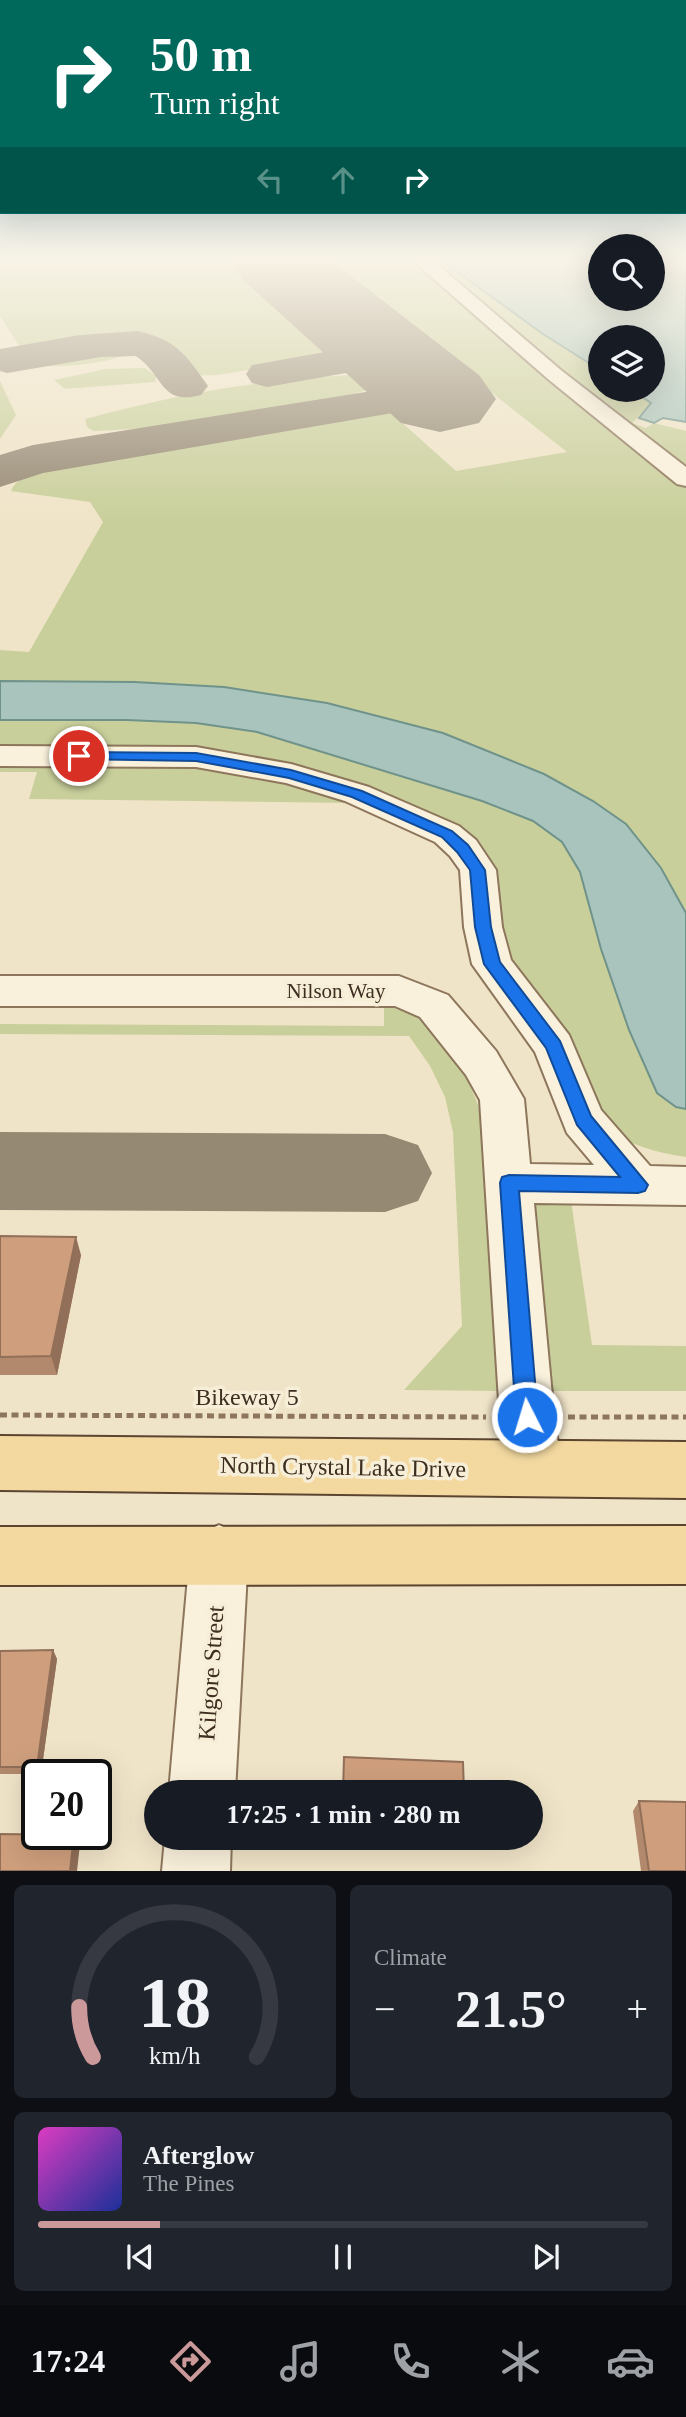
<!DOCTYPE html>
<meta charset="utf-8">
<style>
:root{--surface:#171b24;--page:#20242c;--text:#f1f3f6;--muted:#9ea1a6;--line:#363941;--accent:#cc999b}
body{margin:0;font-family:"Times New Roman",serif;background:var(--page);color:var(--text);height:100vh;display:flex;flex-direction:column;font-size:26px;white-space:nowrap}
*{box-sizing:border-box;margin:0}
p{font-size:23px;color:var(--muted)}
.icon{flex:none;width:38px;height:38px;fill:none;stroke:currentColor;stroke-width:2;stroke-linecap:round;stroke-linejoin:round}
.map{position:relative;height:1871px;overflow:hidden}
.side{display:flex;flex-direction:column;gap:14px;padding:14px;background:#0d0f14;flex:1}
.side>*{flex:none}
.top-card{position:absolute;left:0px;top:0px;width:686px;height:214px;box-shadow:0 7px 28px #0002;background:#00695c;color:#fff;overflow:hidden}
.fabs{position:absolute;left:588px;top:234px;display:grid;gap:14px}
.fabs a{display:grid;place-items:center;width:77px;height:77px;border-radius:50%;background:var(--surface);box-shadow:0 7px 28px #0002;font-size:35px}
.speed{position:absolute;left:21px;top:1759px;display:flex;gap:14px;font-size:35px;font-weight:700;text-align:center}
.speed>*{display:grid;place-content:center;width:91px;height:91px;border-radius:50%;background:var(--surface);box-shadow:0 7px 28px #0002;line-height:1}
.speed .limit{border:4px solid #111;border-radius:10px;background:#fff;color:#111}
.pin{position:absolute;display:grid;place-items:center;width:60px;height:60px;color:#fff;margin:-30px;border:4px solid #fff;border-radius:50%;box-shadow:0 2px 7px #0007}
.me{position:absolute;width:77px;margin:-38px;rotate:355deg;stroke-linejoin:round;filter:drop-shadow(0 0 5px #0008)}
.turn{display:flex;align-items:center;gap:24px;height:147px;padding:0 35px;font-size:32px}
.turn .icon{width:91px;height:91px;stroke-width:2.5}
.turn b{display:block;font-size:49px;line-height:60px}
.lanes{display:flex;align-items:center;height:66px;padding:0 35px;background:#0003;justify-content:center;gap:35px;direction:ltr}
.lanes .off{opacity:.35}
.big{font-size:52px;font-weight:800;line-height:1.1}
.side .card{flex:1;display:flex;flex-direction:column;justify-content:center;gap:10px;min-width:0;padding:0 24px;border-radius:10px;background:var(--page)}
.side .dial{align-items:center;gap:0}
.dial svg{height:182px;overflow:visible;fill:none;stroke:var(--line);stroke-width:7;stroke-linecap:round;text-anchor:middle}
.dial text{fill:var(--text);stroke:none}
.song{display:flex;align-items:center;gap:21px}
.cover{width:84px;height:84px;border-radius:10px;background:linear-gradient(135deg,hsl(310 70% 55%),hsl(230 70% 35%))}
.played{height:7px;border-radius:4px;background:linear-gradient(90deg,var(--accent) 20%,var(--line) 20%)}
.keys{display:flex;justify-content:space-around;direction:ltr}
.heat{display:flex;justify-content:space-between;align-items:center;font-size:38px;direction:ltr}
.side .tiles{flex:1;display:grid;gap:14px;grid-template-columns:1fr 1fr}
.card:last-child{grid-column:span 2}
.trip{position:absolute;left:144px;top:1780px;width:399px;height:70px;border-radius:35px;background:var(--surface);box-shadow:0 7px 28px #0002;font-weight:800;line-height:70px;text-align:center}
.dock{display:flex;height:112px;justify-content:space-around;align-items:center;background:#090b0e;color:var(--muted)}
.dock .icon{width:49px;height:49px}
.dock .active{color:var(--accent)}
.dock b{font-size:32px;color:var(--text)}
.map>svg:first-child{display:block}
.green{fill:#c9cf9b}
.water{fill:#a9c4bc;stroke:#6f938a;stroke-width:2}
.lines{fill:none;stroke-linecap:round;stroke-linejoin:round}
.taxiway{fill:#968974;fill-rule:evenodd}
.runway{fill:#968974;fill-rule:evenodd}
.minor-casing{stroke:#8d765c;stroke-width:4}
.major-casing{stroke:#5b4430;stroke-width:4}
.path{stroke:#8d765c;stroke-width:5;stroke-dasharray:7 4.5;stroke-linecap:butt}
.minor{fill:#faf1dc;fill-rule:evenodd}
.major{fill:#f3d9a0;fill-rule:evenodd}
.wall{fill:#b2896c}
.shaded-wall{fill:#916f58}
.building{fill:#cf9f7d;stroke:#916f58;stroke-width:2}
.route{fill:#1a73e8;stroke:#114b97;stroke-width:2}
.labels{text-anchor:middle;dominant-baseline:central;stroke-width:7;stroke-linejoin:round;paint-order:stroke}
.street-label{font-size:21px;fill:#3d2e20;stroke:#f7eed8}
.near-street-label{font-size:24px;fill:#3d2e20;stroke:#f7eed8}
</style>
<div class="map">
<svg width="686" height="1871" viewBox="0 0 686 1871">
<rect width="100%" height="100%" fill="#f0e4c8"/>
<!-- green -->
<path class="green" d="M0 260H226L326 351C304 357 215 381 197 374 176 365 165 345 142 341L21 349 0 316Z
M324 260H417L686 482V913L661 868 593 801 544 774 443 733 135 682 0 681V650L29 652 103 522 90 502 11 491C19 470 57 467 77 462L388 410 456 471 567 452Z
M428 260H441L600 370V390H632L652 403 632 423 646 428 654 423 686 431V474Z
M131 351C118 363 55 369 35 365L69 356Z
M145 368 156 376 155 382 65 389 54 380 105 369Z
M352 375 367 390C280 417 185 427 94 431L87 427 85 419C172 395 262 379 352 375Z
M0 381 16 415 0 439Z
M0 720H127L196 723 257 732 482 801 533 821 562 842 580 872 601 949 629 1030 657 1093 676 1107 686 1109V1157C657 1153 632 1145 606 1131L503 959 487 863 300 772 0 749Z
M0 763 177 764 277 778 357 803 29 799 37 772H0Z
M384 1008C396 1007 411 1009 421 1017 441 1032 472 1084 479 1108L501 1391 404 1390 462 1326 453 1132 445 1097 430 1066 409 1036 0 1034V1024L384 1026Z
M570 1194 592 1345 686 1346V1391H553L542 1315 534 1208 539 1202Z"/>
<!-- water -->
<path class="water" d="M441 260H600V299H653V260H686V422L663 418 654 423 639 418 651 403 632 390H653V338H600V370L543 334Z
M0 681 135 682 224 687 327 703 443 733 544 774 593 801 626 824 661 868 686 913V1109L676 1107 657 1093 629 1030 601 949 580 872 562 842 533 821 482 801 257 732 196 723 127 720H0Z"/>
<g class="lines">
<!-- taxiway -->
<path class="taxiway" d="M372 330 386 333 392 342 384 362 374 368 267 387 252 383 246 374 252 365 347 348 358 333Z
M137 331C176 339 186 355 208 386L201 395C160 406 164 375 136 356L101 357 7 373 0 371V349L80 335Z
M435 381 451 385 457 394 451 403 43 473 0 487V455L33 445Z
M0 1132 385 1134 418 1145 432 1173 418 1201 385 1212 0 1210Z"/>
<!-- runway -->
<path class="runway" d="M229 260H330L479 375 496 399 479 423 440 432 401 423 242 279Z"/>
<defs>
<path id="minor" d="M412 260H432L562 371 686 467V486L677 484 548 379Z
M0 746 196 747 291 764 369 787 459 826 476 840 496 870 502 927 511 960 569 1035 601 1110 650 1166 686 1167V1205L534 1203 554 1417 562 1469 554 1488 534 1496 514 1488 506 1469 500 1417 480 1100 466 1075 420 1017 395 1006H0V976H399L448 995 496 1051 524 1099 530 1164 594 1165 567 1133 535 1052 472 964 464 927 460 870 450 856 435 842 345 801 286 783 196 767 0 766Z
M219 1525 239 1534 248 1554 235 1792H169L190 1554 199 1534Z
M165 1838H231L230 1871H162Z"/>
<path id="major" d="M0 1436 686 1442V1498L0 1490Z
M686 1526V1584L0 1585V1527Z"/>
</defs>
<!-- minor casing -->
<use href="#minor" class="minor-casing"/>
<!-- major casing -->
<use href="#major" class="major-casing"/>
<!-- path -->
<path class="path" d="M0 1415 486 1417
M568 1417H686"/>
<!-- minor -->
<use href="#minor" class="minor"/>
<!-- major -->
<use href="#major" class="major"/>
</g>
<!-- wall -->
<path class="wall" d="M0 1236 81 1255 57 1375H0Z
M53 1650 57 1659 41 1774H0V1651Z
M639 1801 686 1871H641L633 1811Z"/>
<!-- shaded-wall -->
<path class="shaded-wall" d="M76 1237 81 1255 57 1375 51 1356Z
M53 1650 57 1659 41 1774 37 1767Z
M74 1835 80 1844 77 1871H70Z"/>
<!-- building -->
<path class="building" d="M0 1236 76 1237 51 1356 0 1357Z
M53 1650 37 1767H0V1651Z
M344 1757 463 1762 464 1792H343Z
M639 1801 686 1802V1871H649Z
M0 1834 74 1835 70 1871H0Z"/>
<!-- sky -->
<linearGradient id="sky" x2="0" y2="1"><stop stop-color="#8fbad6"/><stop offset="0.5" stop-color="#f8f3e6"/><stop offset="1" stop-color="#f8f3e6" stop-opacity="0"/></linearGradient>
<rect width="686" height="522" fill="url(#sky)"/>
<!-- route -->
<path class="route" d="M79 752 196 753 291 770 362 791 452 831 468 845 485 870 491 927 500 962 560 1041 591 1116 648 1185 645 1191 638 1193 519 1191 538 1417 535 1424 527 1428 519 1424 516 1417 500 1183 502 1177 509 1175 620 1177 577 1125 546 1048 484 964 475 927 470 870 457 852 442 837 352 797 289 778 196 761 75 759 73 756Z"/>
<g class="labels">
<!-- street labels -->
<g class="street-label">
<text x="336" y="991">Nilson Way</text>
</g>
<!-- near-street labels -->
<g class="near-street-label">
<text x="247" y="1397">Bikeway 5</text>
<text transform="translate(343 1467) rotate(1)">North Crystal Lake Drive</text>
<text transform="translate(211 1673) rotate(-86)">Kilgore Street</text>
</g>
</g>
</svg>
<div class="fabs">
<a><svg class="icon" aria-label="search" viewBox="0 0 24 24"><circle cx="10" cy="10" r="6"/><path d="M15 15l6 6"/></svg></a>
<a><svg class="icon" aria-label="layers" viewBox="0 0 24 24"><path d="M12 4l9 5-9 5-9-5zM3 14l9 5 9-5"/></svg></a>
</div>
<div class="speed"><div class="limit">20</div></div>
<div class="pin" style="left:79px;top:756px;background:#d93025"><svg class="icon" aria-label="arrive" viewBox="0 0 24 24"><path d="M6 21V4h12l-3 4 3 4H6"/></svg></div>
<svg class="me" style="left:527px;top:1417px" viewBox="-20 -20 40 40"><circle r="17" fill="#1a73e8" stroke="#fff" stroke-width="3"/><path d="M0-11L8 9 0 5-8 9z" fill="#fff"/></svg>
<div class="trip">17:25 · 1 min · 280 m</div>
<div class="top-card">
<div class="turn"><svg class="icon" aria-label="right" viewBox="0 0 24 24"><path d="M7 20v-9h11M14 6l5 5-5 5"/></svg><div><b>50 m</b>Turn right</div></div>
<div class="lanes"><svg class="icon off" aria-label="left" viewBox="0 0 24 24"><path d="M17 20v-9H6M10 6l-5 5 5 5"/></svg><svg class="icon off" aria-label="ahead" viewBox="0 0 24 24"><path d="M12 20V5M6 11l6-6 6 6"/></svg><svg class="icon" aria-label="right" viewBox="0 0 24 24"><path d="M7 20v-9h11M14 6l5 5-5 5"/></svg></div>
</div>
</div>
<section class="side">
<div class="tiles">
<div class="card dial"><svg viewBox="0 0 100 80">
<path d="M14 69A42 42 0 1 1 86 69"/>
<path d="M14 69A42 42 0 0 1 8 47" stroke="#cc999b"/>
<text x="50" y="56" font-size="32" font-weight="700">18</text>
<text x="50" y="72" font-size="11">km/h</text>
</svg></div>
<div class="card"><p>Climate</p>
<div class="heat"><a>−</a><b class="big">21.5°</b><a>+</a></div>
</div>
<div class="card">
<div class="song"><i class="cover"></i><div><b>Afterglow</b><p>The Pines</p></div></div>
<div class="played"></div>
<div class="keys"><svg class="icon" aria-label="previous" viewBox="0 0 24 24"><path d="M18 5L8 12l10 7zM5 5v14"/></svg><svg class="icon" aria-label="pause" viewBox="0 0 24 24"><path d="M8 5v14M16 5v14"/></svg><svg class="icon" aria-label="next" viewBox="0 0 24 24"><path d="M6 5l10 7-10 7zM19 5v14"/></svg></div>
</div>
</div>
</section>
<nav class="dock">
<b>17:24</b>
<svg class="icon active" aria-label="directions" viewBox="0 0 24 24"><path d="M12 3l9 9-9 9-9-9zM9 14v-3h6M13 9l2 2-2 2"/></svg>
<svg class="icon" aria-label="music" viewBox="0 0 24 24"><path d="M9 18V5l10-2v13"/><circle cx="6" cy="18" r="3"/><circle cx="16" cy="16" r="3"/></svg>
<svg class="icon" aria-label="phone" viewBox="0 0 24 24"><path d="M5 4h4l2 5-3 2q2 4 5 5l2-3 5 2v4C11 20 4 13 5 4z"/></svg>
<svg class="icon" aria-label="climate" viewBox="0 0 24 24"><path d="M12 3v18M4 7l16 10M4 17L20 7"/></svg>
<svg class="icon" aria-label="car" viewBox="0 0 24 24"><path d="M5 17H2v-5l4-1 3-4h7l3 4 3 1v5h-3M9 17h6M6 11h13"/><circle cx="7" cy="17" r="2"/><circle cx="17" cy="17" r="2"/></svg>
</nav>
